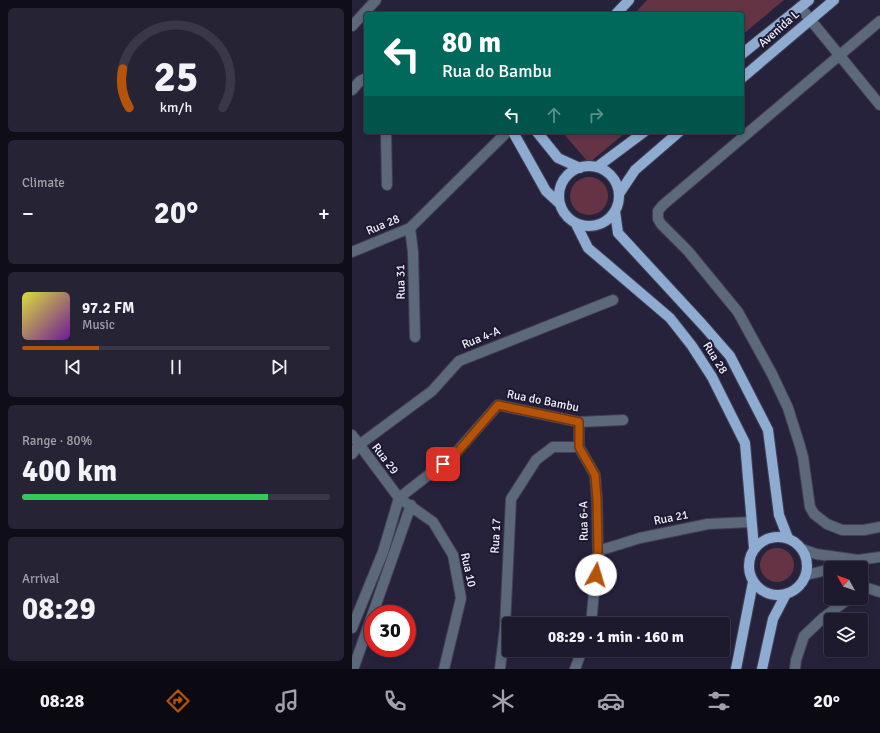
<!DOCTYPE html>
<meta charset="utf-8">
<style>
:root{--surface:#1c1a2c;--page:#252334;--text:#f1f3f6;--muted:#a0a1a9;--line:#3a3848;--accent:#b45309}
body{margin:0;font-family:Signika,sans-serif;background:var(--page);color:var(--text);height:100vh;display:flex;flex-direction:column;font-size:15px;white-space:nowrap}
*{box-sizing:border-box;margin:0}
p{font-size:13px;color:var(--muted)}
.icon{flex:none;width:22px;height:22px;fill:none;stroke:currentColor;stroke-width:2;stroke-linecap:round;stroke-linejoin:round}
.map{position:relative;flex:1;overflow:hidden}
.drawer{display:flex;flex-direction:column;gap:8px;padding:8px;background:#0f0e18;width:352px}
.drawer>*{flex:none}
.top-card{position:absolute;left:12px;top:12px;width:380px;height:122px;border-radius:4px;box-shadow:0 2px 6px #0003,0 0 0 1px var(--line);background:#00695c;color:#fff;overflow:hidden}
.needle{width:26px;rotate:310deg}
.buttons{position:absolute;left:472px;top:561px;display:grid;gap:8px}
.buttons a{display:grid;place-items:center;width:44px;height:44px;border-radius:4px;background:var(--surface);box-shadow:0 2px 6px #0003,0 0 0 1px var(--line);font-size:20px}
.speed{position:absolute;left:12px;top:605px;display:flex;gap:8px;font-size:20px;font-weight:700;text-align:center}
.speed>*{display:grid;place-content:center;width:52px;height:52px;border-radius:50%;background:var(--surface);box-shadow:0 2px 6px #0003,0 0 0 1px var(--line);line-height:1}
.speed .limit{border:6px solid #d22;background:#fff;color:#111}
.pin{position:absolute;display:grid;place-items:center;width:34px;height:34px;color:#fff;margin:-17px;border-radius:8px;box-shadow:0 2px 6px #0006}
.me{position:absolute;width:44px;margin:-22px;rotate:6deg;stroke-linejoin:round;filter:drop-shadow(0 0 3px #0008)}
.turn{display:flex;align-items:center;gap:14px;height:84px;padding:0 12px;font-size:18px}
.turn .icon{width:52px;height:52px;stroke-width:2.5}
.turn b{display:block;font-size:28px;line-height:34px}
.lanes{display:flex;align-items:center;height:38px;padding:0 12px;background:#0003;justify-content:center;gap:20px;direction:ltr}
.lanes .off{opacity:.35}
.big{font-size:30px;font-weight:800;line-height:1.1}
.drawer .tile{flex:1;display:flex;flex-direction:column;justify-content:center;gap:6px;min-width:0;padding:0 14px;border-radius:6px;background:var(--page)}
.drawer .dial{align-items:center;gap:0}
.dial svg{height:104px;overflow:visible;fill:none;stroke:var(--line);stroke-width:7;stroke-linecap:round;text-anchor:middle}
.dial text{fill:var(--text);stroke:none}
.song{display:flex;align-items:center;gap:12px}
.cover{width:48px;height:48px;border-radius:6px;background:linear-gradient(135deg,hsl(60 70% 55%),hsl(280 70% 35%))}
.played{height:4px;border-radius:2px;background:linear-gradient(90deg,var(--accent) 25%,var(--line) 25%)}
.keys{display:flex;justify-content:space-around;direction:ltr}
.heat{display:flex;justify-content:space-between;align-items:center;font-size:22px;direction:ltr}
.charge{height:6px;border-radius:3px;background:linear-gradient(90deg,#34c759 80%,var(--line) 0)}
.trip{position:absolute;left:150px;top:617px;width:228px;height:40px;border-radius:4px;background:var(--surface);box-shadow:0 2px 6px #0003,0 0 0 1px var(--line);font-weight:800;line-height:40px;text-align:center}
.tabs{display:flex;height:64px;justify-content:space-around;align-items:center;background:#0b0a12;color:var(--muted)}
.tabs .icon{width:28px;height:28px}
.tabs .selected{color:var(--accent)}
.tabs b{font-size:18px;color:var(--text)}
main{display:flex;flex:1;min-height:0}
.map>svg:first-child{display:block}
.green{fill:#643445}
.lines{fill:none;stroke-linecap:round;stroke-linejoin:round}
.minor-casing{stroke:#423f56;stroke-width:12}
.major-casing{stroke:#423f56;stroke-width:12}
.minor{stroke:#5b697b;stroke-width:10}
.major{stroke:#8eabd1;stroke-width:10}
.route-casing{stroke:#753606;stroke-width:10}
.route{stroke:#b45309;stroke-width:7}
.labels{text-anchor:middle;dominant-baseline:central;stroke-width:4;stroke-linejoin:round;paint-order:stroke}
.street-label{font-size:12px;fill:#f0effd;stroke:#1d1931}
</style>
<main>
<section class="drawer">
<div class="tile dial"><svg viewBox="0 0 100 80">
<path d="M14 69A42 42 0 1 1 86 69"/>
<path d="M14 69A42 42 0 0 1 9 39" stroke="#b45309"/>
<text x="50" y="56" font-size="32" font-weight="700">25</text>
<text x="50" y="72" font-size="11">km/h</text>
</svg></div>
<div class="tile"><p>Climate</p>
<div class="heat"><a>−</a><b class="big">20°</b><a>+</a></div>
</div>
<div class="tile">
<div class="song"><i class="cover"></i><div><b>97.2 FM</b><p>Music</p></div></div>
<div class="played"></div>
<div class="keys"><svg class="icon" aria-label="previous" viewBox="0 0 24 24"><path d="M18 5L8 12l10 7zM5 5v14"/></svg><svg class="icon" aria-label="pause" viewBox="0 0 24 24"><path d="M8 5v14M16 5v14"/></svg><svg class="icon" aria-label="next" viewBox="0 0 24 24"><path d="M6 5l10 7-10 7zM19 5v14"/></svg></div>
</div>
<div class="tile"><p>Range · 80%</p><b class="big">400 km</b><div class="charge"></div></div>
<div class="tile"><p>Arrival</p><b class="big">08:29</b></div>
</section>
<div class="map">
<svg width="528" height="669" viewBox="0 0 528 669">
<rect width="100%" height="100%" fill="#26223b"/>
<!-- green -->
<path class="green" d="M295 0H432L390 35V14H282Z
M210 132H274L237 163Z
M218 196a19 19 0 1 1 38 0a19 19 0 1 1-38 0Z
M408 565a17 17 0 1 1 34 0a17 17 0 1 1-34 0Z"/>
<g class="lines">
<defs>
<path id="minor" d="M448 7 528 105
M528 21 311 205 306 211V219L309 224 336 251 386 312 420 374 436 408 448 446 451 457 458 507 462 514 475 524 490 530H512L528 527
M0 26 24 0
M0 90 8 81 14 78
M34 132 35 185
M58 228 61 252 63 337
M0 252 58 228 155 132
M227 422V447L243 475 245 500 246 551 239 624
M0 435 47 498 81 522 101 555 109 598 92 669
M0 454 7 445 80 391 107 361 261 300
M47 498 102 455 146 405 227 422 271 420
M450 549 464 554 506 560
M246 551 288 538 356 524 399 522
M481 568 506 560 528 557
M454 575 479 569
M509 582 512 587 528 592
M0 628 31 552 47 498
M0 669 2 667 59 505
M148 669 153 627 159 499 184 460 201 447H227
M223 669 230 650
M443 669 444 660 452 636 471 618 498 598"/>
<path id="major" d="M264 14 277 0
M390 54 457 0
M390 78 482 0
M161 132 194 191 207 203
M185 132 206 158 228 168
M207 196a30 30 0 1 1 60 0a30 30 0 1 1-60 0Z
M245 167 292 132
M267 194 283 170 327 132
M263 211 266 233 350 324 378 356 416 430 427 515 436 538
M224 224 236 248 318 318 340 346 360 377 393 443 402 548
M397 566a29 29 0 1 1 58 0a29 29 0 1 1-58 0Z
M384 669 401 582
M410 669 421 619 434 594"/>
</defs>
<!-- minor casing -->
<use href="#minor" class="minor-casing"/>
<!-- major casing -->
<use href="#major" class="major-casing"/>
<!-- minor -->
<use href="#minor" class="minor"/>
<!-- major -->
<use href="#major" class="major"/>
</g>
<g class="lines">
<defs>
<path id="route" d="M91 464 102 456 146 405 227 422V447L243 475 245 500 246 551 244 575"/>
</defs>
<!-- route casing -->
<use href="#route" class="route-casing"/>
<!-- route -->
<use href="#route" class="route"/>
</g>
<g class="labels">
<!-- street labels -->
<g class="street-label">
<text transform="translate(427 29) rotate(-41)">Avenida L</text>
<text transform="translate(31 225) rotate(-23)">Rua 28</text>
<text transform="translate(49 282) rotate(-91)">Rua 31</text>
<text transform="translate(129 338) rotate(-22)">Rua 4-A</text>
<text transform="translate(363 358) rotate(58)">Rua 28</text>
<text transform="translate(191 401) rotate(11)">Rua do Bambu</text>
<text transform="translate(33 459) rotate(52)">Rua 29</text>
<text transform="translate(319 518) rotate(-11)">Rua 21</text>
<text transform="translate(232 521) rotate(-91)">Rua 6-A</text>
<text transform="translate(144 536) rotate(-87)">Rua 17</text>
<text transform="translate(116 570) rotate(77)">Rua 10</text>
</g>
</g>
</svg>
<div class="buttons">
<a><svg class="needle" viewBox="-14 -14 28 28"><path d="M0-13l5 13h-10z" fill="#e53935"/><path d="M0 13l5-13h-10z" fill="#a0a1a9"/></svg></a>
<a><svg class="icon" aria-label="layers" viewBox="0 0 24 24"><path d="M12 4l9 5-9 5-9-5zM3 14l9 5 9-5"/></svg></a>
</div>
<div class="speed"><div class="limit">30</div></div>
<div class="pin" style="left:91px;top:464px;background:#d93025"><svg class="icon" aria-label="arrive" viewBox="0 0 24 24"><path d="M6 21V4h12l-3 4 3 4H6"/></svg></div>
<svg class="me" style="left:244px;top:575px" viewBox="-20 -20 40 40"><circle r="19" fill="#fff"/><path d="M0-13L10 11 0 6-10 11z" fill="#b45309"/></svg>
<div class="trip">08:29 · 1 min · 160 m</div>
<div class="top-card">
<div class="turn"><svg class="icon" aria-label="left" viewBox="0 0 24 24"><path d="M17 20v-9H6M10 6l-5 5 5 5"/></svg><div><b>80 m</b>Rua do Bambu</div></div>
<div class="lanes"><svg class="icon" aria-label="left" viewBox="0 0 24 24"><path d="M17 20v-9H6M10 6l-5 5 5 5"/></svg><svg class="icon off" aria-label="ahead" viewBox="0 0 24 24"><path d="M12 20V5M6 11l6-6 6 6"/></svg><svg class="icon off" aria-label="right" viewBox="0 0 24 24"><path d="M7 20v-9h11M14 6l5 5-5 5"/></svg></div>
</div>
</div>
</main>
<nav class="tabs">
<b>08:28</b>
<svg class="icon selected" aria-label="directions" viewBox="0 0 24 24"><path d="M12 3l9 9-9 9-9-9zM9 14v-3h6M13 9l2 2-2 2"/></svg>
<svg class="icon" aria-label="music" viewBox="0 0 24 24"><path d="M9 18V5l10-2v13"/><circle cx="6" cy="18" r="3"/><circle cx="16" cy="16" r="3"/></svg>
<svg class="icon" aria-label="phone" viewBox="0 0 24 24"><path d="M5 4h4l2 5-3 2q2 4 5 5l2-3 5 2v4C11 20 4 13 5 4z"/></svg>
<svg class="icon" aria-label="climate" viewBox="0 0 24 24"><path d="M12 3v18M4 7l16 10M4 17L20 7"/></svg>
<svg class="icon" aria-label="car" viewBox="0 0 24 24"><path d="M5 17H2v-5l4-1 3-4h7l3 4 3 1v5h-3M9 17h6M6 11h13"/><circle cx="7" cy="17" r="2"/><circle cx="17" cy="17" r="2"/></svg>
<svg class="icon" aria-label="filters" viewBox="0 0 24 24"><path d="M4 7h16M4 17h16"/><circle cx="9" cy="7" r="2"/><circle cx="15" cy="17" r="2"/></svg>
<b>20°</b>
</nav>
